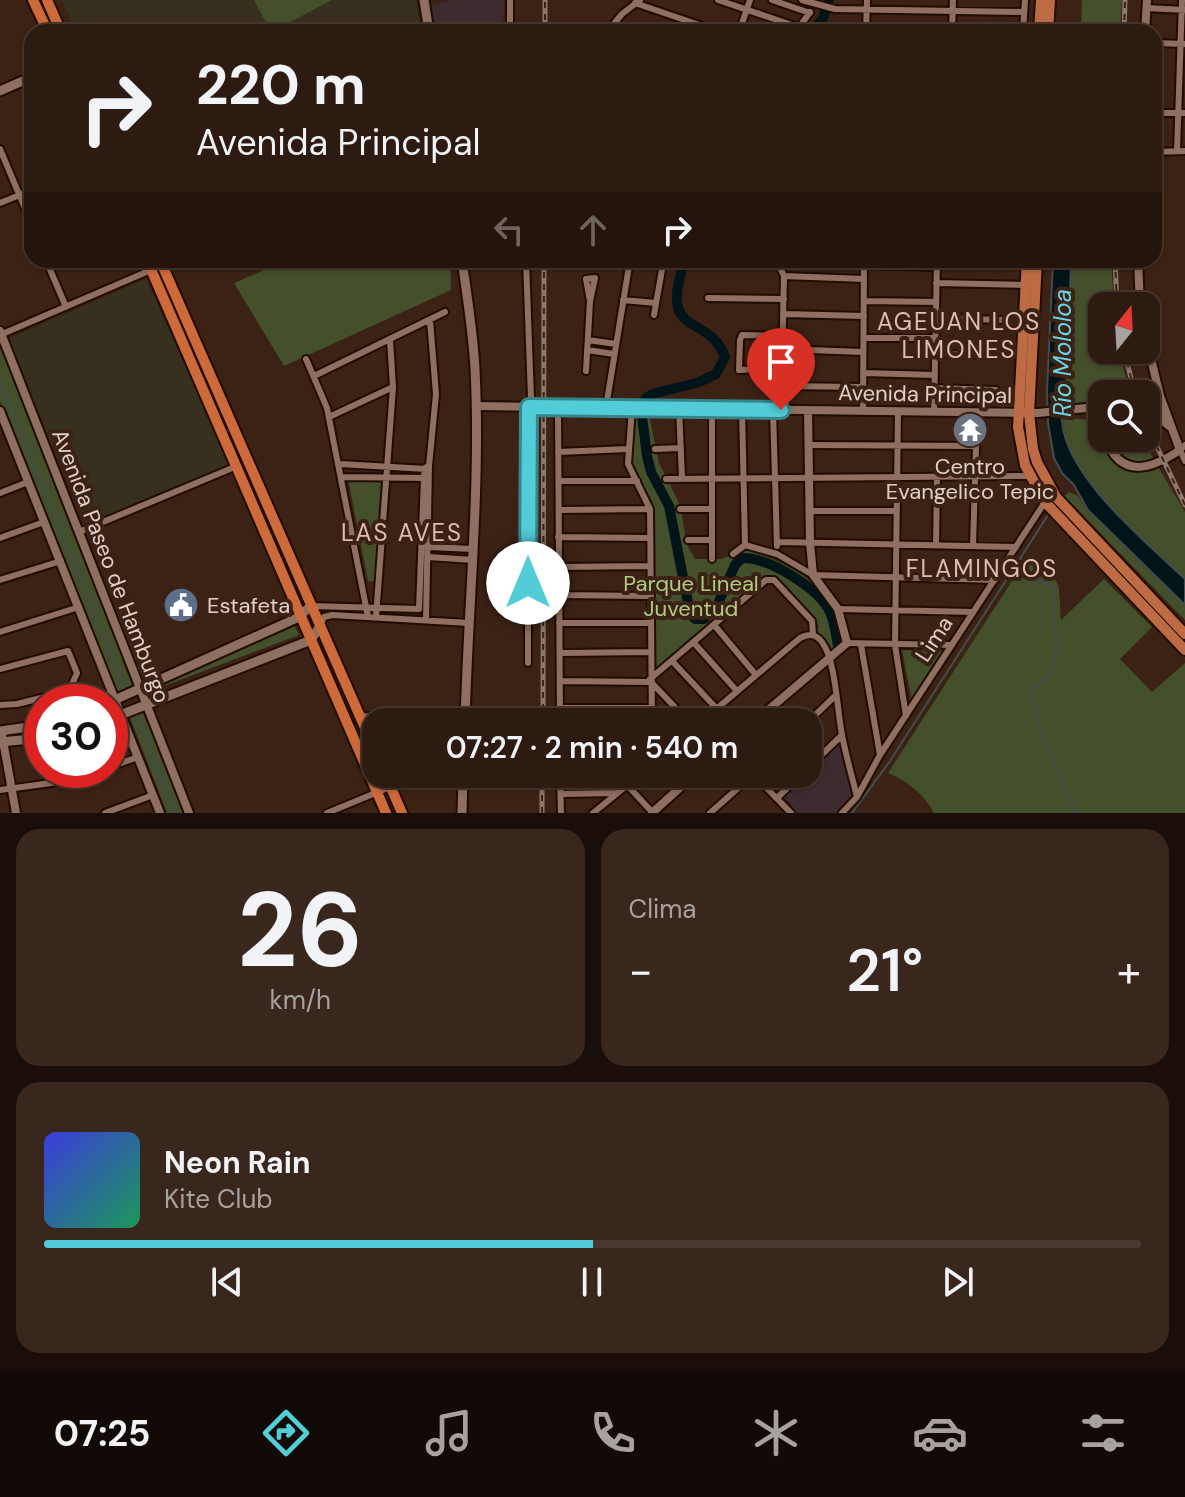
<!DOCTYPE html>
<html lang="es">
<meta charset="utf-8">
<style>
:root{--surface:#2d1a10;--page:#39271e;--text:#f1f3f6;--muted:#a7a19f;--line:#483830;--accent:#52ccd6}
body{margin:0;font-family:"DM Sans",sans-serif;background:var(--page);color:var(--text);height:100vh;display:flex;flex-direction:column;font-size:30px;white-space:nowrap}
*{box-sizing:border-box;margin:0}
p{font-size:26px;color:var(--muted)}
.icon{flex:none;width:44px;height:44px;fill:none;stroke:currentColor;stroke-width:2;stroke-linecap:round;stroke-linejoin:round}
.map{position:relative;height:813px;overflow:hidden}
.panel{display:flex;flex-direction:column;gap:16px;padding:16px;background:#190e09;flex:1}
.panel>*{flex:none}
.banner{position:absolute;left:24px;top:24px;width:1138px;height:244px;border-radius:24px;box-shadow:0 2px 6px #0004,0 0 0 2px var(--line);background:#2d1a10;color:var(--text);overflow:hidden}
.needle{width:52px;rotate:18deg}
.buttons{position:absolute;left:1088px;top:292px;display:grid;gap:16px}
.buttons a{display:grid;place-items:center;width:72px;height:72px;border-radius:16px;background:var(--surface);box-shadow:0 2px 6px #0004,0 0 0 2px var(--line);font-size:40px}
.speed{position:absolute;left:24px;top:684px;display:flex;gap:16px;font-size:40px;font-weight:700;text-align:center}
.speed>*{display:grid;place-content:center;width:104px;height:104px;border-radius:50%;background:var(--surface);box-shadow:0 2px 6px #0004,0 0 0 2px var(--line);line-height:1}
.speed .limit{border:12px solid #d22;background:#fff;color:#111}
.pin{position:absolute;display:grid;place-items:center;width:68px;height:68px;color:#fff;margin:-82px -34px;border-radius:50% 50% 50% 0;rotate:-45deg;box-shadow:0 0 8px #0007}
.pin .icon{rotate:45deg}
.me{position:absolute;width:88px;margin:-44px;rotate:0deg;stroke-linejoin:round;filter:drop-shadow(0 0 6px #0008)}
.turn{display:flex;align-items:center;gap:28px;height:168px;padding:0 40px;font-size:36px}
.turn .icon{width:104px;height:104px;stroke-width:2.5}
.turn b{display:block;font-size:56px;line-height:68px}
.lanes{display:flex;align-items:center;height:76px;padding:0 40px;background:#0003;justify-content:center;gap:40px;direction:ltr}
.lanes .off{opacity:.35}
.big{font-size:60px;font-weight:600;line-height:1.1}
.panel .card{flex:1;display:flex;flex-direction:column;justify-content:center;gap:12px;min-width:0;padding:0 28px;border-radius:24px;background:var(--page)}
.panel .dial{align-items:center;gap:0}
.dial b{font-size:104px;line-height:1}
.song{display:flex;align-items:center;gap:24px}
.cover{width:96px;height:96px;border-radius:12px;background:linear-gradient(135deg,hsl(240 70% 55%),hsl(150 70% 35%))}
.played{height:8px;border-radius:4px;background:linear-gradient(90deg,var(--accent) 50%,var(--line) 50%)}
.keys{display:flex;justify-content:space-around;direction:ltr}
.heat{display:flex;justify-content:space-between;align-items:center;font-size:44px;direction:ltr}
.panel .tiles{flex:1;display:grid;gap:16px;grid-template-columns:1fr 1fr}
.card:last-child{grid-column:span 2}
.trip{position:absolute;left:362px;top:708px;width:460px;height:80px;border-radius:24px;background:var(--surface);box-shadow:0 2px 6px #0004,0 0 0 2px var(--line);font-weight:600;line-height:80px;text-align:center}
.tabs{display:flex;height:128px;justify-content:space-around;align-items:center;background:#120a06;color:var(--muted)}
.tabs .icon{width:56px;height:56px}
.tabs .on{color:var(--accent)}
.tabs b{font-size:36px;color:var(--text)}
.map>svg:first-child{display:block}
.industrial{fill:#37301f}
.education{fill:#3e2b30}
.green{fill:#43502b}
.water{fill:#011518;stroke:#444d4d;stroke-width:2}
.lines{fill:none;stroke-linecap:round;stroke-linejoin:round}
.stream{stroke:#444d4d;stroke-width:2}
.river{stroke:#011518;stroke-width:10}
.minor-casing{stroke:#220b01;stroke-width:10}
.tertiary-casing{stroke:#220b01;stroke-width:12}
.secondary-casing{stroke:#220b01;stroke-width:13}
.primary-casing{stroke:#220b01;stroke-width:14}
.trunk-casing{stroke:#220b01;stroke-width:14}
.minor{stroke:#8e6f60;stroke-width:6}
.tertiary{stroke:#8e6f60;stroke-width:8}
.secondary{stroke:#8e6f60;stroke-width:9}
.primary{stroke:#bd6b44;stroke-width:10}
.trunk{stroke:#cd6a3b;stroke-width:10}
.rail-casing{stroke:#8c776c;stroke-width:5}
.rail{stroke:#3c2215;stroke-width:2;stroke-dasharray:6;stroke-linecap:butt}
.route-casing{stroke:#35858b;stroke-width:20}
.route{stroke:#52ccd6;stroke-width:14}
.labels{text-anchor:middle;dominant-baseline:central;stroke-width:8;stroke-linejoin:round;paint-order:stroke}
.street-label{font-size:22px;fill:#e1d0c8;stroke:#3c2215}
.poi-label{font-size:22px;fill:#e1d0c8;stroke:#3c2215}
.park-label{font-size:22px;fill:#b1cc82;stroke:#3c2215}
.neighbourhood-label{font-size:24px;letter-spacing:2px;fill:#e0bead;stroke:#3c2215}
.water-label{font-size:24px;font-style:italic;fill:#69d6e8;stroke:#3c2215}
</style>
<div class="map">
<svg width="1185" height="813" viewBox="0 0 1185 813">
<rect width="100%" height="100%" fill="#3c2215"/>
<!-- industrial -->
<path class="industrial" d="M62 0H254L272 31 332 0H416L422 32H77Z
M146 279 230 465 87 526 6 340Z"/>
<!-- education -->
<path class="education" d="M452 0H504L503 32 434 31 430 6Z
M842 742 852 798 838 813H797L785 797Z"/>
<!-- green -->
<path class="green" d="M254 0H332L271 32Z
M1082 0H1122L1120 32H1081Z
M287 260H450L451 290 284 366 234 283Z
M1072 260H1111L1114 306H1102V350H1119L1130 394H1102V413L1064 410Z
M0 341 124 653 123 662 134 689 118 695 0 401Z
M636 414 649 415 659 463 681 507 686 543 695 559H721L748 549C806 572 825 582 846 642L832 652 817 631 819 626 776 578 769 575 656 670 654 668V509L633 466 631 454Z
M1063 417 1102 422V438H1141L1185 512V579C1144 539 1064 479 1063 417Z
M348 479 382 480 376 582 368 581Z
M1069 492 1078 496 1087 510 1185 606V620L1064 496Z
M1026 559C1063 578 1059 580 1061 620L1104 579 1152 627 1120 659 1152 692 1185 663V813H934C924 794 907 781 888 773Z
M293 623 299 635 148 692 149 690Z
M902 650 945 651 912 702Z
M142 711 186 813H167L129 715Z"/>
<!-- water -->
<path class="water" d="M1053 260H1071C1070 301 1068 343 1066 384 1066 396 1061 409 1062 421 1066 477 1146 542 1185 579V605L1088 510 1074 485 1062 473 1054 458 1048 423 1047 392Z"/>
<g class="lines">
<!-- stream -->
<path class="stream" d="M0 381 126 692
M1021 558 1022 571 1027 579 1050 584 1054 592C1053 610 1061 659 1051 673 1045 682 1036 685 1031 696L1045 743 1076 813
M135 712 176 813
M852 813 890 761 1048 515"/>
<!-- river -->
<path class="river" d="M812 32 823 18 829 0
M685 260C657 341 708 311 725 357L716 374 697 383 655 393 646 398 641 408 647 456 651 472 669 506 690 613 695 619H704L716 608 735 565 742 558C768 557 814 586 828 608 835 619 836 638 839 651"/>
<defs>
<path id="minor" d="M510 0V32
M718 0 801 28
M772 0 810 13
M802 0 835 9 1024 12
M635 3 720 32
M1146 8 1185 10
M607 32 622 14 640 0
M739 32 750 0
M796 32 810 12
M866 32 867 0
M952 32 953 0
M1023 32 1025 0
M1154 43 1185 44
M1154 113H1185
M0 149 32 225
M1177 151 1182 0
M1154 152 1185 151
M0 203 32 190
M46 260 66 307
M526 260 531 398 528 423V663
M738 264 778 263 784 276
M864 265 937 267
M936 283 1025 285
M708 298 784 299
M623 300 656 303
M864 301 936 302
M784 314 864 316
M654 315 663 264
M936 318 1003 320
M0 335 151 270
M864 338H935
M588 340 616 344
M783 349 863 352
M587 350 614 354
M935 354 1000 355
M306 359 327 408 368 617
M781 368 739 370 740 340 742 335 783 336
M586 371 590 301 595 278 586 279 590 301
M863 373 935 375
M314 376 445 312
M781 386 863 387
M935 388 996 390
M558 406 560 722
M606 407 630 260
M632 408 628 464 650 509 652 722
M679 408 682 478
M712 409V559
M742 409 745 545
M773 410 777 546
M781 410 784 276 864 279
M863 411 864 260
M898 412 895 645 906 716
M934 412 937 260
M329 417 393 387
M809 445 976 446
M1185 445 1180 450 1185 461
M655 449 681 448
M558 452 628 449
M340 464 426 469
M342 477 426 478
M666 479 1029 476
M559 481H637
M0 493 28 482
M680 509H712
M559 510 650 509
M810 511H897
M79 532 237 466
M558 537 650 538
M0 538 44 522
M688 540H712
M777 542 1016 547
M936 546 937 476
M973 546 977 413
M429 547 473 549
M733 554 745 545 777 554 813 575 995 580
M428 557 473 560
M558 567 650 566
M0 580 61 561
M558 595 650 596
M311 606 419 609 424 478 425 468 429 466
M838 609 973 612
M376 617 393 387 390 340
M426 620 429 466 436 394 430 320
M559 623H650
M320 626 324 617 332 615 469 623
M715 626 756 675
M0 632 79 607
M847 643 952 645
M695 644 737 691
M861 645 880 755
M560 653 650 652
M673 662 717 709
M0 669 68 651 77 673 69 691 17 704 0 705
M650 679 766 580H774L812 621 813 635
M560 681 651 682 689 722
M560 708H651
M360 716 465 722
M701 722 800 638C808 634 815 633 822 642 836 661 837 710 842 735 846 756 852 776 857 797
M808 722 835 696
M110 767 138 757
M808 768 842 735
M560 774 561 813
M753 774 791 813
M627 785 653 813
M0 790 51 783 101 770
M561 794 617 793
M778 797 802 774
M105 813 153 795
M327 813 390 787
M593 813 641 774
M710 813 754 774
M842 813 857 797 880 755 1045 502"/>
<path id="tertiary" d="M1145 32 1147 0
M1138 260 1140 306
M0 331 189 813
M476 406 1038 413 1086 408 1102 410
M0 411 160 813
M1146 413 1159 417 1169 426
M1094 422 1102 432
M1105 438C1121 479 1150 470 1180 450L1160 396 1146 338
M754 722 847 643 838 609 813 575 810 543 808 410
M2 735 16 813
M652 813 695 774"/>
<path id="secondary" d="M424 0 429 32
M0 91 32 77
M462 260C467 296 473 332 475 369 481 486 468 605 465 722
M110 702 297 618 311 606
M110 719 311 640 320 626
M0 731 42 725
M0 742 42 738
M462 813 463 774"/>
<path id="primary" d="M1039 32 1041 0
M1048 32 1050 0
M1027 260 1018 427 1025 465 1045 502 1185 650
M1037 260 1029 413 1033 449 1037 462 1056 497 1185 634"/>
<path id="trunk" d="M33 0 48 32
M47 0 61 32
M147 260 386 813
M160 260 376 753
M385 774 402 813"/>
</defs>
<!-- minor casing -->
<use href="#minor" class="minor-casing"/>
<!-- tertiary casing -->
<use href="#tertiary" class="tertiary-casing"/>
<!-- secondary casing -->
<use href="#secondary" class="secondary-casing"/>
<!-- primary casing -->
<use href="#primary" class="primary-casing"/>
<!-- trunk casing -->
<use href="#trunk" class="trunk-casing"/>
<!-- minor -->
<use href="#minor" class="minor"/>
<!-- tertiary -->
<use href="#tertiary" class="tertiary"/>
<!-- secondary -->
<use href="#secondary" class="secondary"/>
<!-- primary -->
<use href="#primary" class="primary"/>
<!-- trunk -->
<use href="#trunk" class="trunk"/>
<defs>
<path id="rail" d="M545 32V0
M1124 32 1125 0
M1115 260 1117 306
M1124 350 1135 394
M1146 424 1185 505
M543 722 544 260
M542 813V774"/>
</defs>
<!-- rail casing -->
<use href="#rail" class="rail-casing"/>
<!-- rail -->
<use href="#rail" class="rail"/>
</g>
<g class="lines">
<defs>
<path id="route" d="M528 583 529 407 781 410"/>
</defs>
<!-- route casing -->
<use href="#route" class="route-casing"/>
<!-- route -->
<use href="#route" class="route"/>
</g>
<!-- icons -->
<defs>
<symbol id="temple-disc" viewBox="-11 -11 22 22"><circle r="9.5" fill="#6b7280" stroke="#3c2215"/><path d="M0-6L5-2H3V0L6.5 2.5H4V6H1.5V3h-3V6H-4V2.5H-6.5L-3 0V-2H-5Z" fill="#fff"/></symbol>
<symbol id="civic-disc" viewBox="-11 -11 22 22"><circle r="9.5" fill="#5c6f8a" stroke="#3c2215"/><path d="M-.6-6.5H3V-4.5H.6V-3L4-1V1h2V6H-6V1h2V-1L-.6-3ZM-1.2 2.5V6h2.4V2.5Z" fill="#fff"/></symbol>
</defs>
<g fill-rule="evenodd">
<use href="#temple-disc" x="950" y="410" width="40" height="40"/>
<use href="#civic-disc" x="161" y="585" width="40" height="40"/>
</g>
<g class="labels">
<!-- street labels -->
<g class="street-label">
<text transform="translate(925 394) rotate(1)">Avenida Principal</text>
<text transform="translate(111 566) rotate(69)">Avenida Paseo de Hamburgo</text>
<text transform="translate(934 639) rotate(-57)">Lima</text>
</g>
<!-- poi labels -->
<g class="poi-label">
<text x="970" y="466">Centro<tspan x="970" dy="25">Evangelico Tepic</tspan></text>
<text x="207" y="605" text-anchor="start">Estafeta</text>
</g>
<!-- park labels -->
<g class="park-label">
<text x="691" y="583">Parque Lineal<tspan x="691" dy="25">Juventud</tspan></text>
</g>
<!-- neighbourhood labels -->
<g class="neighbourhood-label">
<text x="959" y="321">AGEUAN LOS<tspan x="959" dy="28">LIMONES</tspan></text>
<text x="402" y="532">LAS AVES</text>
<text x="982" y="568">FLAMINGOS</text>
</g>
<!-- water labels -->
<g class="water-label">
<text transform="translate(1062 353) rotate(-90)">Río Mololoa</text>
</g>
</g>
</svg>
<div class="buttons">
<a><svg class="needle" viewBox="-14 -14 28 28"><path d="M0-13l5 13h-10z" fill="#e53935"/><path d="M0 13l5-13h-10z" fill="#a7a19f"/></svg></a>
<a><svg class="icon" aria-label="search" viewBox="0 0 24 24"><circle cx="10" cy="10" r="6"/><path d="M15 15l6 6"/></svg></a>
</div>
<div class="speed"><div class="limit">30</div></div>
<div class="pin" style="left:781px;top:410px;background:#d93025"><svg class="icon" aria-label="arrive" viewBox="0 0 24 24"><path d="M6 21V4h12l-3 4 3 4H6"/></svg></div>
<svg class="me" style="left:528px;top:583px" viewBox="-20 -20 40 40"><circle r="19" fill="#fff"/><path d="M0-13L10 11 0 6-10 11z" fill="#52ccd6"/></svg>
<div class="trip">07:27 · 2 min · 540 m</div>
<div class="banner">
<div class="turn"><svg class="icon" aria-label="right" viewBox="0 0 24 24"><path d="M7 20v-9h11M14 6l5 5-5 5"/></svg><div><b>220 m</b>Avenida Principal</div></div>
<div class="lanes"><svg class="icon off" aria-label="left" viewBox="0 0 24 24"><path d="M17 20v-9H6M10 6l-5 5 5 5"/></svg><svg class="icon off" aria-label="ahead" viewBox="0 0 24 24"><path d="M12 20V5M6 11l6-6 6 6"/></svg><svg class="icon" aria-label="right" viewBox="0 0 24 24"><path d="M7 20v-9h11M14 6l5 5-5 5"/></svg></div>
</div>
</div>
<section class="panel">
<div class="tiles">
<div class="card dial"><b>26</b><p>km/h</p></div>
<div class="card"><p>Clima</p>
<div class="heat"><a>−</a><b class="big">21°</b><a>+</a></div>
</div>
<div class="card">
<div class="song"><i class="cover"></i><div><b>Neon Rain</b><p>Kite Club</p></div></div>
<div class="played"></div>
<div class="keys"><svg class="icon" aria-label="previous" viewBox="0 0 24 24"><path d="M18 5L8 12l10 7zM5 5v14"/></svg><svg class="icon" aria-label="pause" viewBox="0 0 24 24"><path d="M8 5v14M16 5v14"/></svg><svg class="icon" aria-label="next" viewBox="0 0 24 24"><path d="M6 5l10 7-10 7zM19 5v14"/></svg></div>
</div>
</div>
</section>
<nav class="tabs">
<b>07:25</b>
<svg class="icon on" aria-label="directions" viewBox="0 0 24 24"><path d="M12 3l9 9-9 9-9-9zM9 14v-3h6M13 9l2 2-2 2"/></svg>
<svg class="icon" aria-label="music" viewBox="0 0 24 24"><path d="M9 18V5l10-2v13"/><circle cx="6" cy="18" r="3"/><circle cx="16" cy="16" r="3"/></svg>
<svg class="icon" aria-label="phone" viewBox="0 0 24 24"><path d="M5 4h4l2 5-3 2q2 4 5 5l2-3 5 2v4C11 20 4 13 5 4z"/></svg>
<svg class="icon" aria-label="climate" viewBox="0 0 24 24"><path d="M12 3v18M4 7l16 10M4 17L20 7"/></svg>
<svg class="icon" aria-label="car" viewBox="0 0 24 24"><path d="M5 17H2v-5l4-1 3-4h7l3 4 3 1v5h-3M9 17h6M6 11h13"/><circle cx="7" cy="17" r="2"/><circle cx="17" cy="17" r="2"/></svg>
<svg class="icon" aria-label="filters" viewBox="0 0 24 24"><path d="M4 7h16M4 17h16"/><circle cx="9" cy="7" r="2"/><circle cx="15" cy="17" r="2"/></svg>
</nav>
